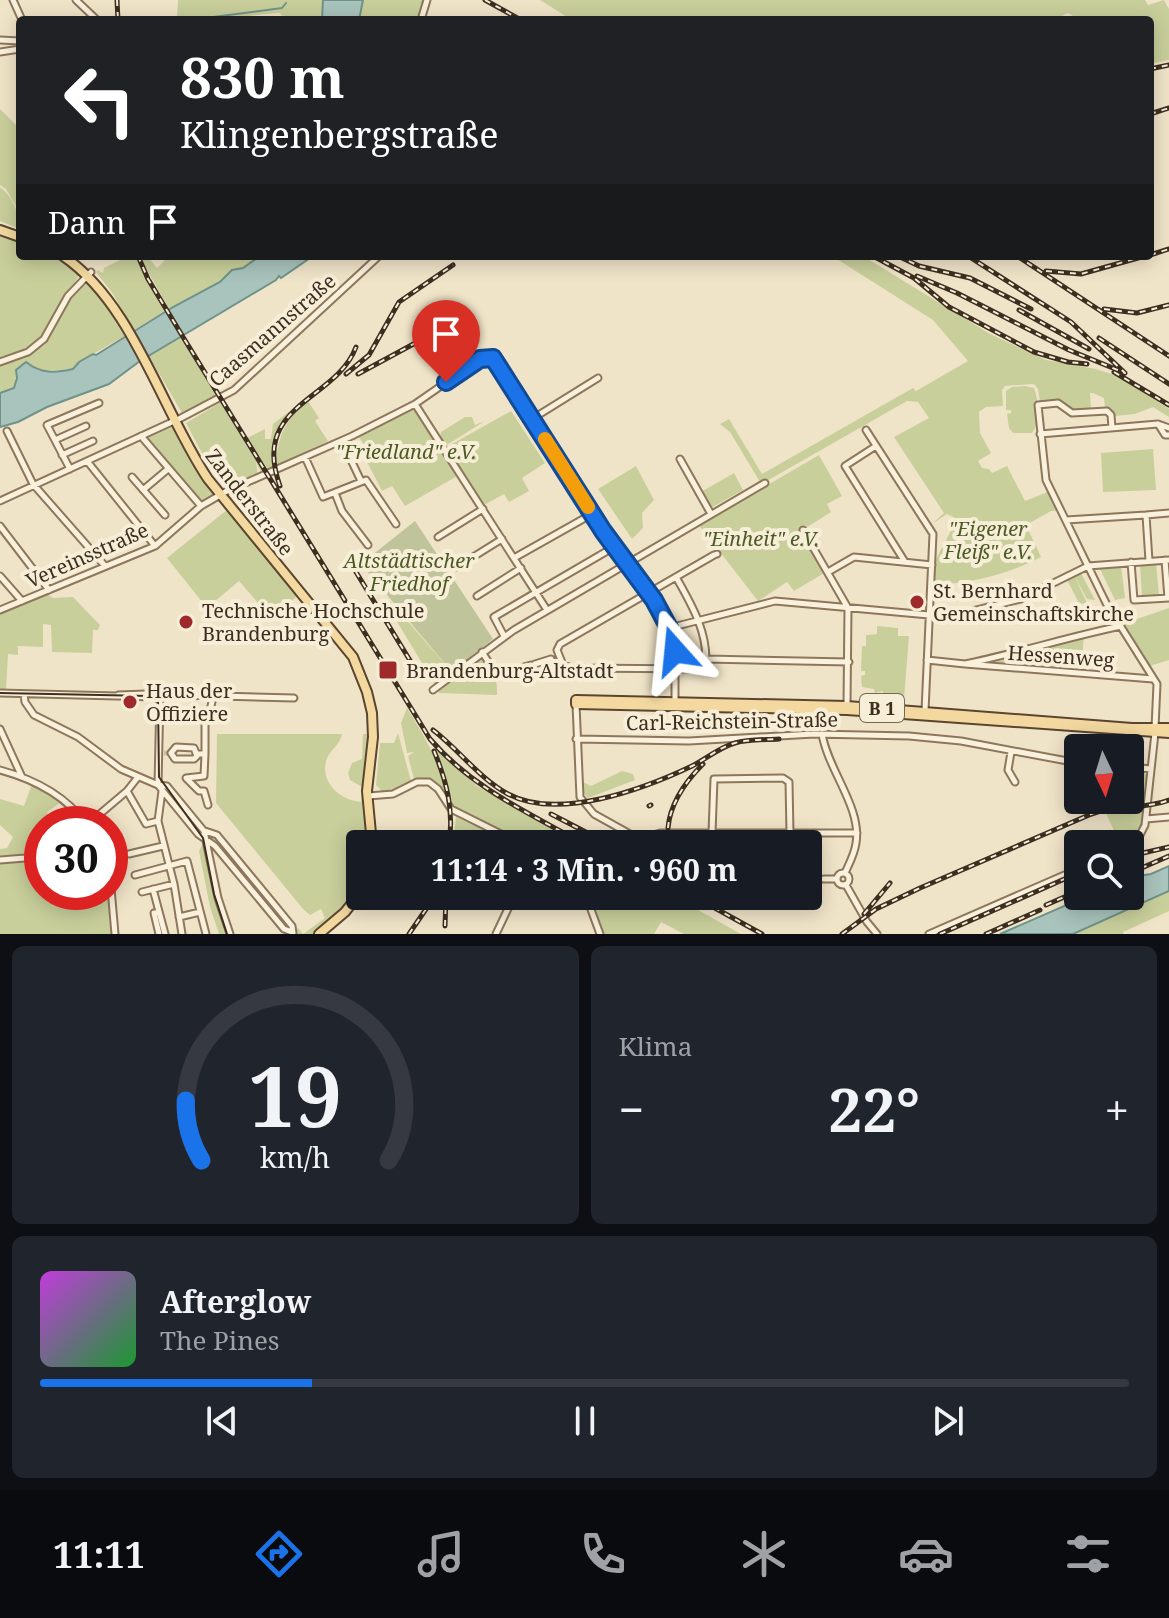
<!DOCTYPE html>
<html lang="de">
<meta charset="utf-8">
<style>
:root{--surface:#171b24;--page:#20242c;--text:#f1f3f6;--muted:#9ea1a6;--line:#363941;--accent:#1a73e8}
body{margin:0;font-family:"Noto Serif",serif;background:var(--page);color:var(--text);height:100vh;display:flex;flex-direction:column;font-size:30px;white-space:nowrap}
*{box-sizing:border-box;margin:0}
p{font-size:26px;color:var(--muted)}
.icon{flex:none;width:44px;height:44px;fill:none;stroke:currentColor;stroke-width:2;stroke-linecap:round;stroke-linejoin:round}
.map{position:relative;height:934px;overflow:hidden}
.panel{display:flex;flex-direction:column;gap:12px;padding:12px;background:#0d0f14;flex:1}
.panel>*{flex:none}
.guide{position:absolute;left:16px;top:16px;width:1138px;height:244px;border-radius:8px;box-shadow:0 4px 20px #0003;background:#202124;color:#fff;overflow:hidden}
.needle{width:52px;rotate:176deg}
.controls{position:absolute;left:1064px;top:734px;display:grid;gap:16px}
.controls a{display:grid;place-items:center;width:80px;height:80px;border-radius:8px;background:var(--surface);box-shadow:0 4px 20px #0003;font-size:40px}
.speed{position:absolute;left:24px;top:806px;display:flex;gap:16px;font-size:40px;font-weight:700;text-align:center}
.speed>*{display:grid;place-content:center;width:104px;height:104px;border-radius:50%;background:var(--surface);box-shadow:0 4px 20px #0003;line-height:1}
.speed .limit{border:12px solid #d22;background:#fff;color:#111}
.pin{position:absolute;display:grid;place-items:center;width:68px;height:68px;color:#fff;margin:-82px -34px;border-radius:50% 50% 50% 0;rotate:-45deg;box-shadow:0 0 8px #0007}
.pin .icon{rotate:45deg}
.me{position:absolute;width:88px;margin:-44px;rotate:342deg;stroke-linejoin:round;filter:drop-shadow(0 0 6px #0008)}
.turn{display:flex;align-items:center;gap:28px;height:168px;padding:0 32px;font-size:36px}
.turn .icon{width:104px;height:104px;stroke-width:2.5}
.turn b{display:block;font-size:56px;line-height:68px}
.then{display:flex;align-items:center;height:76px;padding:0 32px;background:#0003;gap:16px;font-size:30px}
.big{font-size:60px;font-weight:700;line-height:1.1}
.panel .card{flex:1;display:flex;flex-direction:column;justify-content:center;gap:12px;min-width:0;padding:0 28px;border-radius:12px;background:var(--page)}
.panel .dial{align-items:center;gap:0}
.dial svg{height:208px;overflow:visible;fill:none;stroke:var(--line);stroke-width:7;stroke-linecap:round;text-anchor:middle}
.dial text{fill:var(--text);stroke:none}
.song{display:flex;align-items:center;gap:24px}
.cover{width:96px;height:96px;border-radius:12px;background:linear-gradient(135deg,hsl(290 70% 55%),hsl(130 70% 35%))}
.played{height:8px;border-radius:4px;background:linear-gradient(90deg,var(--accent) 25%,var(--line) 25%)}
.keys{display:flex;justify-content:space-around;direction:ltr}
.heat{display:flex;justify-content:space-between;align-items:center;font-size:44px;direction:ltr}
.panel .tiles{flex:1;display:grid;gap:12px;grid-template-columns:1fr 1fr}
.card:last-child{grid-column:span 2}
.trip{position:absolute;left:346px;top:830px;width:476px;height:80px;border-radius:8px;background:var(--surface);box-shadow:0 4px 20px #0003;font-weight:700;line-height:80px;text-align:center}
.tab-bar{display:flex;height:128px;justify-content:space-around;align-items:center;background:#090b0e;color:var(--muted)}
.tab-bar .icon{width:56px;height:56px}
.tab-bar .on{color:var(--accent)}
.tab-bar b{font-size:36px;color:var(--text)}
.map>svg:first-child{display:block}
.green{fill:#c9cf9b}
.cemetery{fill:#bfc49a}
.water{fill:#a9c4bc;stroke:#6f938a;stroke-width:2}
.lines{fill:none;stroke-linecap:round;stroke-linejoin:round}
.stream{stroke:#6f938a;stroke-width:2}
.minor-tunnel{stroke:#ccc0a6;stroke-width:5;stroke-dasharray:5 2.5;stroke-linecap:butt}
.minor-casing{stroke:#8d765c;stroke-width:9}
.major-casing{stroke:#5b4430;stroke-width:12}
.minor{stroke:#faf1dc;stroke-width:5}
.major{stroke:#f3d9a0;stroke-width:8}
.tram{stroke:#3d2e20;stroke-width:2}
.rail-casing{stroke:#3d2e20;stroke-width:5}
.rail{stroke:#f7eed8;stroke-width:2;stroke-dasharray:6;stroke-linecap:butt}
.route-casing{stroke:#114b97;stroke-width:20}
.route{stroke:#1a73e8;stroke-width:14}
.slow{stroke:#f59e0b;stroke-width:14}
.poi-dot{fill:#9e2a2b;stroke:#f7eed8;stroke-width:3}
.labels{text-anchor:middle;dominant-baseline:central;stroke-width:8;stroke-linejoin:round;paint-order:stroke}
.shield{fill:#f7eed8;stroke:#756857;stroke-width:2}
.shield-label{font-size:18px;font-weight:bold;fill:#3d2e20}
.street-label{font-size:20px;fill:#3d2e20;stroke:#f7eed8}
.park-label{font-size:20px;font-style:italic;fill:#4d5a26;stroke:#f7eed8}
.poi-label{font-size:20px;fill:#3d2e20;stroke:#f7eed8;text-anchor:start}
</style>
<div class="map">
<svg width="1169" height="934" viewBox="0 0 1169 934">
<rect width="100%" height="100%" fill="#f0e4c8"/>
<!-- green -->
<path class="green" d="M178 0H323L322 20H288L279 13 205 20H174L177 19Z
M363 0H425L419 20H359Z
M540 0H1145L1148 5 1164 0 1169 9V60L1150 64V20H1080L1068 13 1054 20H572Z
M0 109 20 129V213L6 189 0 185Z
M0 187C12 196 20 214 20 229L0 221Z
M0 235 20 242V256H52L79 274C77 282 70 287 65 295 42 333 48 345 0 360Z
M128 256H137L165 311 134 330 113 294 96 272 98 270 103 273 104 268Z
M139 256H147L157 268 169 256H260L220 282 169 309Z
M832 256H863L990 334 1046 360 1096 369 1118 376 1169 409V417L1153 407 1135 414 1115 416 1110 408H1105L1104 398 1093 393H1090L1091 409 1070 411 1061 401 1040 402 1038 389 1034 384 1005 386 1002 390 1003 406 986 407 979 412 980 433 991 453 978 461 982 468 989 469 992 473 1007 466 1025 501 1050 491 1059 511H1051L1026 525 1041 557C1006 575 972 583 933 585L934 563 957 519 947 514 932 524 944 513 894 437 929 418 918 402 907 401 765 482H760L730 432 720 424 729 419 762 474 913 388 916 391 968 361 933 320Z
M87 282 105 300 125 336C113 343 80 360 73 369L39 371 26 362 16 375 14 388 0 393V364C57 357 51 306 87 282Z
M181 336 219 396 182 413 149 356Z
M1025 386 1034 388C1039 402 1041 421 1032 433H1013L1009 428 1007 414 1011 413V410H1006V391L1012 387Z
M308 401 319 418 315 421 328 441 276 468C276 440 285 418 308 401Z
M221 402 266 473 262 474 256 462 258 476 228 488 203 455 186 423Z
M416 407 459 475 405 506 392 486 382 491 362 452 367 449 358 436Z
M290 411C275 429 271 446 273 469L269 471 247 438 265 429V439H271L273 424Z
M511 411 545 463 522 478 529 491 509 502 504 494 484 505 445 448Z
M465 417H472L475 425 485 421 445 446 440 438 441 432Z
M172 427 214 492 208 500 201 503 145 439Z
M1153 449 1156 490 1103 492 1101 453Z
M819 455 842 496 827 504 831 512 804 529 826 572 794 591 787 582 758 601 699 525Z
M636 466 654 500 642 513 643 528 632 539 598 489Z
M734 473 743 490 711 508 701 492Z
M228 509 298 595 272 619 239 581 207 608 167 558Z
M1156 563 1159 596 1142 597 1140 564Z
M1121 565 1125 598 1115 600 1099 567Z
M1081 573 1095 600 1087 599 1075 577 1087 603 1072 605 1078 601 1067 580Z
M47 594 53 598 73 597 100 625 98 630H93L92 653 52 652 51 625 43 624V647L18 646V655L8 654 6 690H0V614Z
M389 600 452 672 436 686 385 602Z
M1169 608V660L1150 666 1123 624 1133 623 1134 620Z
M877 626 898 628V636H909L904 699 883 697V691L875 693 874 689 862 687 861 676 865 675V671H861L862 646H866V635L877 634Z
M1084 635 1081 673 978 664V662L1033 651Z
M481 655C493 666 498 679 497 695L439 693 437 689Z
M407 708C426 738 441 766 449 801 440 786 433 775 414 779L408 756 414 752 407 753 401 723Z
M398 733 411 781 400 788 382 791 376 785 380 743H394Z
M217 734H342C340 744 333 748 328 756 317 780 339 800 361 802L362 787 350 780 348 773 352 763 362 759 363 734H371V844H360V890L352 902 314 934H298L296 932 298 928 303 934 325 918 321 909 310 915 303 909 216 803Z
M432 743 477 786 581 844H529L456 808 452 804 444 769Z
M1130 770 1143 772 1147 775 1145 806 1109 807 1090 813 1089 800H1130Z
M622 771 633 774 635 780 588 798 582 791 581 781 591 786Z
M32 784 61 802 47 812 51 824H42V852L25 857 0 858V849L7 848 13 837 0 825V799L24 806Z
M1145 808C1144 824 1138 843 1120 844L1105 811Z
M456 817 483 830 472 844H453Z
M210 834 216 837 290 927 289 930H286L210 840Z
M203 843 213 896 225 934H219L210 907 199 851Z
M42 854V892H108L113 934H0V861Z
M1169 891V911L1123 932V934H1073Z
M590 896H673L741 934H684L661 922 654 934H604Z"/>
<!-- cemetery -->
<path class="cemetery" d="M415 521 493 639 452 672 361 564Z"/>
<!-- water -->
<path class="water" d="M323 0H363L359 20H322Z
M260 256H313L281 278 279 276 276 280 140 361 109 384 47 407 18 422 0 427V393L14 388 17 378 16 370 26 362C41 374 55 373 73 369L79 362 93 354 96 355 173 307 220 282 232 270 243 268Z
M1169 866V891L1073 934H1000L1087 896H1130V877L1151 874Z"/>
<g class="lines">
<!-- stream -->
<path class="stream" d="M190 20 282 8 286 3"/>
<!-- minor-tunnel -->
<path class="minor-tunnel" d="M164 753H168"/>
<defs>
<path id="minor" d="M13 0 22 20
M76 0 97 20
M421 20 427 0
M0 40 20 41
M0 52 20 49
M0 362 28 352 44 339 68 296 91 272
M415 404 547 610
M179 419 234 390 379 256
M532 419 598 378
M1112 428 1111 415 1107 411 1072 413 1058 403 1038 405 1046 480 1106 603 1157 684 1155 728
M1169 428 1158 424 1165 435H1169
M866 430 933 534 925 711
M7 431 33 484 105 566
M1040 434 1158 424
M141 436 201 506
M55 440 86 426
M342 441 361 481
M876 446 845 466 905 562
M62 455 93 441
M305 457 323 497 366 480 396 524
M680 459 711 514
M87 461 155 546
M70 469 47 425 99 403
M132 477 165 515
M143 490 168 469
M225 492 352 436 415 404 480 359 493 358 603 531 632 568 665 617 675 651V701
M335 493 342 511 368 545
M0 501 174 421
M1066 520 1146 515
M0 526 49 590
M803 530 848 608 847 705
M438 537 483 509
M514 558 592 514
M1165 560 1168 598
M1149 561 1146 515 1169 513
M1131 562 1134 600 1169 598
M457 567 502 539
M828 572 854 557 932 565
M0 576 22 601
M676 577C692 605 710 636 705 669L572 668 563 665 557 650 560 644 714 555 717 554
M477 596 521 568
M0 610 155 546 201 506 220 495
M1121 626C1068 637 1018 653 965 664L1153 679
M669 628 775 601 929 615 968 612 1021 599 1088 566 1169 560
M504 636 494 617 614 547
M482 652 497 675 516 670
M706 659 849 662
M927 660 965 664
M535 664 551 659
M520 668 531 665
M433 690 514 630 765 483
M0 693 155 697
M24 694 25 702 34 715 78 737 121 769 158 785 167 786 204 831 218 898 230 934
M118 695 146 694 294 698
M576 704 580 797 594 814 646 843
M0 729 22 777
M822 734C828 770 862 808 856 843 855 853 849 864 845 873
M576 739 689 741 814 734 909 736 961 741 1078 763
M176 747 194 748 197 756 194 759H175L171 753Z
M1011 752 1008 770 1015 782
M198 754H205V717L209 715 213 697
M205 754 204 776 186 778 199 791H204L208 805
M1130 767 1151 769
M0 770C33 779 66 796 86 824
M158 785 198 834 215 846 284 929 292 932
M158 785 160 696
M127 791 146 824 158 821
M162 791 158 821 174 884 182 934
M368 796 393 794 417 782H429L438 789 451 809 521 844
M1146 819 1169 817
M88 824 127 791 138 777
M205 831 217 835 292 926 293 933
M712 833 714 779 783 778 789 782 790 833
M645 843 650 836 660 833H857
M1130 845 1139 837 1145 825 1155 733
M129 854 163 846
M0 860 25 858 42 853
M837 879a6 6 0 1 1 12 0a6 6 0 1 1-12 0Z
M135 875 187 861 206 934
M110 877 115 934
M808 879H821
M824 879H837
M846 885 867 922 877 934
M153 889 165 934
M142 892 174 884
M586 896 600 934
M179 917 200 912
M159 934 154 913 159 912
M496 934 514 896
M929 934 1078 869"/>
<path id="major" d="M0 230 20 237
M63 256C133 303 161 409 208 479L353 657 367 692 372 713 373 737 367 791 372 844
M1169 728H1132L847 706 576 700V704L847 710 1169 733
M319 934 345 912 360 893"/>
</defs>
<!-- minor casing -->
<use href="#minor" class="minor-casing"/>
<!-- major casing -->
<use href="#major" class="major-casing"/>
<!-- minor -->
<use href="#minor" class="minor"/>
<!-- major -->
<use href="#major" class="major"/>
<!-- tram -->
<path class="tram" d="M0 693 150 696 158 700 159 777 203 838 214 894 227 934"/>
<defs>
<path id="rail" d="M117 0 118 20
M485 0 521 20
M1150 69 1169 65
M1150 114 1169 108
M1150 255 1169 249
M138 256 148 279 183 337 430 739C472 788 529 813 584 844
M873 256 914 278 949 307 1034 352 1068 362 1087 364
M898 256 919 266 970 278 1031 309
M1017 256 1169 356
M1046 271 1081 274 1145 256
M917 276 957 293 1069 350 1125 373 1071 322 968 256
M1104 309 1137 313 1169 305
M1019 310 1089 349
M1099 338 1169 384
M1114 372 1169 405
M346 374 369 355 399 302 453 265
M358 374 456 321
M280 486C250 404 336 401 356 347
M356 572 414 667
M433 730C458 749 480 779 508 794 558 821 644 789 692 766 706 759 720 747 735 743 749 739 765 740 779 739
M434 751C447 782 454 811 449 844
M649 806 651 805
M551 814 609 844
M668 828C670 804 686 781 703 764
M1130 856 1169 847
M1130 873 1169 856
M693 896 762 934
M1046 905 1078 891
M864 914 890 883
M445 926 446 896
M409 934 435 896
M842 934 876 909 920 888 1089 815C1116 804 1143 810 1169 800
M940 934 1078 873
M986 934 1040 910"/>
</defs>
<!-- rail casing -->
<use href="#rail" class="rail-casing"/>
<!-- rail -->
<use href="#rail" class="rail"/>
</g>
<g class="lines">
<defs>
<path id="route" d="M446 382 480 359 493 358 603 531 654 600 669 628 675 651"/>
</defs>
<!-- route casing -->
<use href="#route" class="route-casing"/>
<!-- route -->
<use href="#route" class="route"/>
<!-- slow -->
<path class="slow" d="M545 439 588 507"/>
</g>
<!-- markers -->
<g class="poi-dot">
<circle cx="917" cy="602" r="8"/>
<circle cx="186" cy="622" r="8"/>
<rect x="378" y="660" width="20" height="20" rx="4"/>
<circle cx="130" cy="702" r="8"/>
</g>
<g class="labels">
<!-- shield labels -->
<rect class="shield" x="860" y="694" width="44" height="28" rx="6"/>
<g class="shield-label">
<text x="882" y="708">B 1</text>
</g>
<!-- street labels -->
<g class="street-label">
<text transform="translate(272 330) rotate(-41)">Caasmannstraße</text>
<text transform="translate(250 502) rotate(52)">Zanderstraße</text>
<text transform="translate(87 555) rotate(-24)">Vereinsstraße</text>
<text transform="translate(1061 656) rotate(4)">Hessenweg</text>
<text transform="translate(732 721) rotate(-1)">Carl-Reichstein-Straße</text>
</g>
<!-- park labels -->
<g class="park-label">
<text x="406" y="451">"Friedland" e.V.</text>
<text x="988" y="528">"Eigener<tspan x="988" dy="23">Fleiß" e.V.</tspan></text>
<text x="761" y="538">"Einheit" e.V.</text>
<text x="409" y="560">Altstädtischer<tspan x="409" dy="23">Friedhof</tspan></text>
</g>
<!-- poi labels -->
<g class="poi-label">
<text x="933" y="590">St. Bernhard<tspan x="933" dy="23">Gemeinschaftskirche</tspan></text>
<text x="202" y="610">Technische Hochschule<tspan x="202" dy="23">Brandenburg</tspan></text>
<text x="406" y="670">Brandenburg-Altstadt</text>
<text x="146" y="690">Haus der<tspan x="146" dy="23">Offiziere</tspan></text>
</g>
</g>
</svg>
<div class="controls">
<a><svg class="needle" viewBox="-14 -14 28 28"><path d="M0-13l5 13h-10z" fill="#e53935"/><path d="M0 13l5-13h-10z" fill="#9ea1a6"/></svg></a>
<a><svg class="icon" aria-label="search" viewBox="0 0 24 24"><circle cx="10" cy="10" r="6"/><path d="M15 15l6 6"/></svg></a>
</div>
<div class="speed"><div class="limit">30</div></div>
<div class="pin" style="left:446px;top:382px;background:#d93025"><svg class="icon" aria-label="arrive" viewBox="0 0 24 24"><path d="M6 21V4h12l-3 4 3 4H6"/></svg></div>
<svg class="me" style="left:675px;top:651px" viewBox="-20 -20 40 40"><path d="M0-17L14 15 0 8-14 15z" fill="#1a73e8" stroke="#fff" stroke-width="4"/></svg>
<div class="trip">11:14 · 3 Min. · 960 m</div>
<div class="guide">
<div class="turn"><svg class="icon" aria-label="left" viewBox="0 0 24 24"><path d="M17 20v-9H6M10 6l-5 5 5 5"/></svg><div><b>830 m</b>Klingenbergstraße</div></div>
<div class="then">Dann<svg class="icon" aria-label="arrive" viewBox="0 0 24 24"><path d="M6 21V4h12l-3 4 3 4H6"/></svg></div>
</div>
</div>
<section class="panel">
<div class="tiles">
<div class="card dial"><svg viewBox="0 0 100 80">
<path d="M14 69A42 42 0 1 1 86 69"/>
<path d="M14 69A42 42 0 0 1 8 46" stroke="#1a73e8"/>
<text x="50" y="56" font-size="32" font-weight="700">19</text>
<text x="50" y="72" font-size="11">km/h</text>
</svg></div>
<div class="card"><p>Klima</p>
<div class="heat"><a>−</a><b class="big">22°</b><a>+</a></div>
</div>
<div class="card">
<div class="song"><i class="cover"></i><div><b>Afterglow</b><p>The Pines</p></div></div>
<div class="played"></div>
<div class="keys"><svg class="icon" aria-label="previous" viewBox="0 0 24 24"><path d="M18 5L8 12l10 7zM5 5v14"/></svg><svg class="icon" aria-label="pause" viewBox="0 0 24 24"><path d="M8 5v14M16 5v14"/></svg><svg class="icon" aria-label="next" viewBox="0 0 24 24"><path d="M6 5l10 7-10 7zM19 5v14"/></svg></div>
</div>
</div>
</section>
<nav class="tab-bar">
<b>11:11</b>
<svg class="icon on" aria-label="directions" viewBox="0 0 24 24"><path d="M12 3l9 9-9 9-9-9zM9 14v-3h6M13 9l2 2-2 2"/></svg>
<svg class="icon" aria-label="music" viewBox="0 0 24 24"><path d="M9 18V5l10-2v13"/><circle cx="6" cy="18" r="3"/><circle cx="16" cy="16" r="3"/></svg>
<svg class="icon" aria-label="phone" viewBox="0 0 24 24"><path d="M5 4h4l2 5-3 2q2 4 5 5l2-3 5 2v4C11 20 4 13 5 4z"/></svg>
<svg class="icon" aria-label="climate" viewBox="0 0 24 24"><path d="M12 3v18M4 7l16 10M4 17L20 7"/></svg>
<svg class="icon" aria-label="car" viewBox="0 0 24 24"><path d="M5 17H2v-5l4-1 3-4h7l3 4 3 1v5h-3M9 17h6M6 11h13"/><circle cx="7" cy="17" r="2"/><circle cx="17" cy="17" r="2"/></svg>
<svg class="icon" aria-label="filters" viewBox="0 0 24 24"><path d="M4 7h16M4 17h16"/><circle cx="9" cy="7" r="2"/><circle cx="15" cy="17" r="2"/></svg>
</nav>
